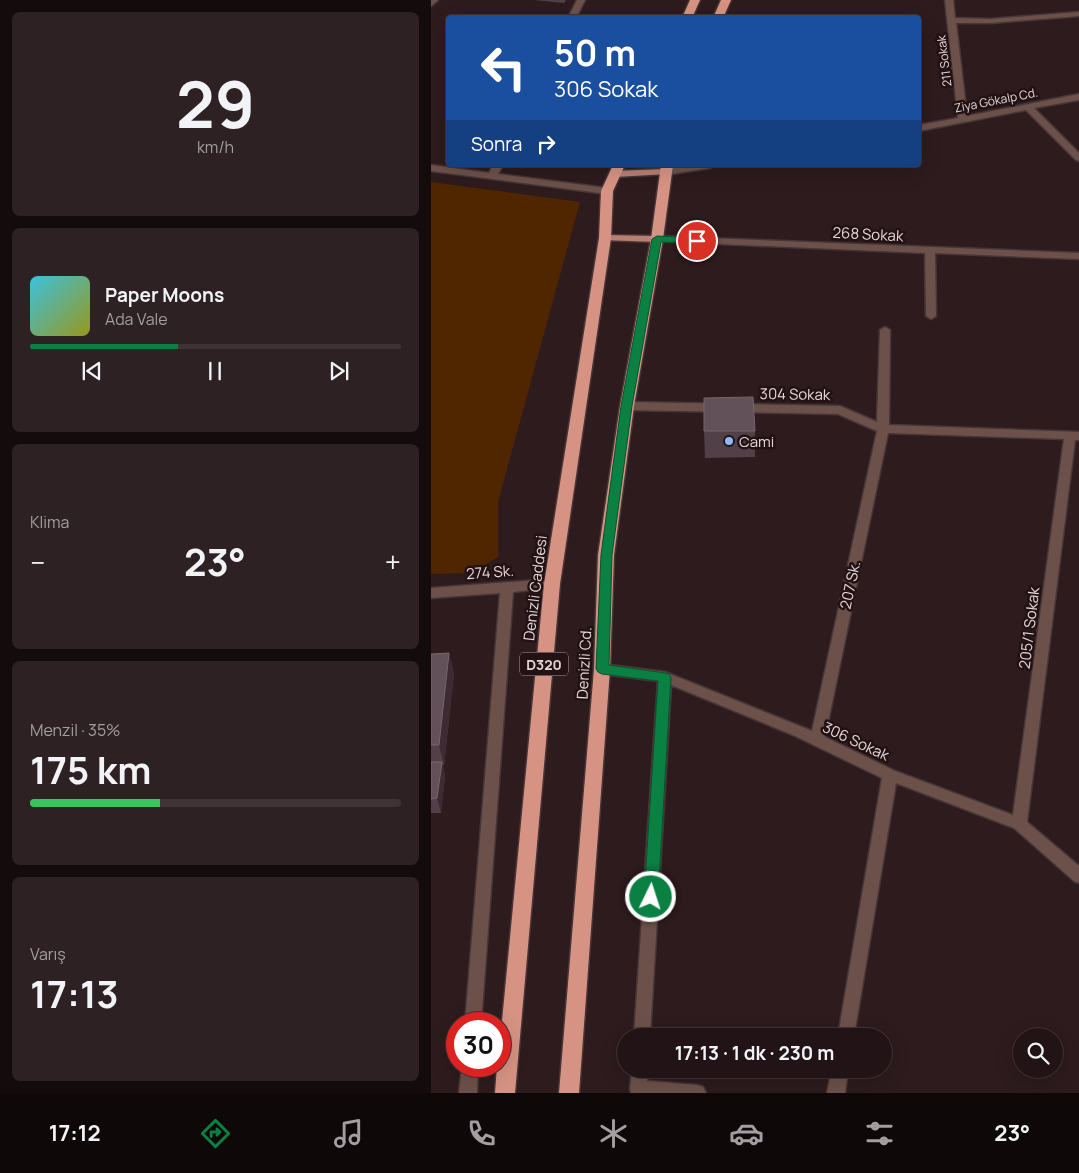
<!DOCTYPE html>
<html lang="tr">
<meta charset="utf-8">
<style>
:root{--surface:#221416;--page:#2e2123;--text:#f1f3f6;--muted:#a29ea1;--line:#3f3335;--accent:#0b8043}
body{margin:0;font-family:Manrope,sans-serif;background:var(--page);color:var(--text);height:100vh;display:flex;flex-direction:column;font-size:19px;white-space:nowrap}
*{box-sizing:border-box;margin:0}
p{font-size:16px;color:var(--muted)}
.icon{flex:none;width:28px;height:28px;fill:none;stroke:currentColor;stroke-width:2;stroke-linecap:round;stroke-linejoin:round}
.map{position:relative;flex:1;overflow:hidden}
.side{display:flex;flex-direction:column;gap:12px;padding:12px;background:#130b0c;width:431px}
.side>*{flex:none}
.top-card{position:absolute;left:15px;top:15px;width:475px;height:152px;border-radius:5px;box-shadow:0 5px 20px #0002,0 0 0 1px var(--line);background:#1a4fa0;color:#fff;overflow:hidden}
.buttons{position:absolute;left:582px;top:1028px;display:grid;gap:10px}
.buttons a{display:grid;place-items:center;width:50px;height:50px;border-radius:50%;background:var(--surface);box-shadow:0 5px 20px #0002,0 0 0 1px var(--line);font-size:25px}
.speed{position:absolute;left:15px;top:1012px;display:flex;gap:10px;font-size:25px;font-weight:700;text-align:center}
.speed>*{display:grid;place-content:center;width:65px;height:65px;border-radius:50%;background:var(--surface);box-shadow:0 5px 20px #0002,0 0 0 1px var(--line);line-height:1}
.speed .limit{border:8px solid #d22;background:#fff;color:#111}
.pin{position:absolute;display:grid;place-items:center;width:42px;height:42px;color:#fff;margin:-21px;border:2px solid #fff;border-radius:50%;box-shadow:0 1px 5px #0007}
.me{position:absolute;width:55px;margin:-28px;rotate:4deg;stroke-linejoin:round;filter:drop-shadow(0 0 4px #0008)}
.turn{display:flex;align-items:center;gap:18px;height:105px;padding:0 25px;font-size:22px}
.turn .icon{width:65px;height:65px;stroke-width:2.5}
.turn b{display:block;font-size:35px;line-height:42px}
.then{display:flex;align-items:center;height:48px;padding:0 25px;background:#0003;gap:10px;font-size:19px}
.big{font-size:38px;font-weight:700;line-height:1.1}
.side .tile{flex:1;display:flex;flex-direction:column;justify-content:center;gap:8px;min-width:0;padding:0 18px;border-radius:8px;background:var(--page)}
.side .dial{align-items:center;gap:0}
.dial b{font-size:65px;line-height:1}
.song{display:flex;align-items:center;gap:15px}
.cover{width:60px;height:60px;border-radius:8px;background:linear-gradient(135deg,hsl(190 70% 55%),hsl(60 70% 35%))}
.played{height:5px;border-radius:2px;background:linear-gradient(90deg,var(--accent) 40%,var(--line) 40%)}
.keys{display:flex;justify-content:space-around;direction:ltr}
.heat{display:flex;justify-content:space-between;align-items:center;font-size:28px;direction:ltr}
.charge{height:8px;border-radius:4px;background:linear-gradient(90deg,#34c759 35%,var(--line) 0)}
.trip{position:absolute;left:186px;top:1028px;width:275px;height:50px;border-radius:25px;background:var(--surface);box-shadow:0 5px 20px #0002,0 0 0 1px var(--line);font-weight:700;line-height:50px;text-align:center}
.dock{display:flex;height:80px;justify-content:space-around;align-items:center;background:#0e0809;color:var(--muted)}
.dock .icon{width:35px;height:35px}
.dock .current{color:var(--accent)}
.dock b{font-size:22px;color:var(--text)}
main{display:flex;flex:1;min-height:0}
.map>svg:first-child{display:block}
.green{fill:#4f2600}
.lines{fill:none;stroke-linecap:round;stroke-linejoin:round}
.street-casing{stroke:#473537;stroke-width:3}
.primary-casing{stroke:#473537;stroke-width:3}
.highway-casing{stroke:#473537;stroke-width:3}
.street{fill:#6c514a;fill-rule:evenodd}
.primary{fill:#b88073;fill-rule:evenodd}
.highway{fill:#d69383;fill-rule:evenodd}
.wall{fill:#524049}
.shaded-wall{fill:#3d2b31}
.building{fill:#625158;stroke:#76666c}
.route{fill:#0b8043;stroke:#07532c}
.poi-dot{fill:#89bafc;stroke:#231214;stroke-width:2}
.labels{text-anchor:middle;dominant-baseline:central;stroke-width:5;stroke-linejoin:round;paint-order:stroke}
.far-street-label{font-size:12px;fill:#e4d7d8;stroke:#231214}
.shield{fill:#231214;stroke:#aa9c9d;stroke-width:1}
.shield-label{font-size:14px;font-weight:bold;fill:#e4d7d8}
.street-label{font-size:15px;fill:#e4d7d8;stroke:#231214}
.poi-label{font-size:15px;fill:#e4d7d8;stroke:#231214;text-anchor:start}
</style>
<main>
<section class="side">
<div class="tile dial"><b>29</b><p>km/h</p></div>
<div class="tile">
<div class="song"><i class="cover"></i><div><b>Paper Moons</b><p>Ada Vale</p></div></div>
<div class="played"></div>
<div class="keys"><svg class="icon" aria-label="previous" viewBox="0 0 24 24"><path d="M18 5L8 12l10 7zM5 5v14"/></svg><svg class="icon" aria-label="pause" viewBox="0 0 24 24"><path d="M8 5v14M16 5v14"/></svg><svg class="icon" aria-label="next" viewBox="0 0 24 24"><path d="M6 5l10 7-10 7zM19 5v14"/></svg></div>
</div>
<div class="tile"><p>Klima</p>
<div class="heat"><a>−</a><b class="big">23°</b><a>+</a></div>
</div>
<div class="tile"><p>Menzil · 35%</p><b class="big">175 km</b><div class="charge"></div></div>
<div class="tile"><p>Varış</p><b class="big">17:13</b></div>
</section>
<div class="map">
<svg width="648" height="1093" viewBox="0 0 648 1093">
<rect width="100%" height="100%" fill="#2d1b1d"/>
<!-- green -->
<path class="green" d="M0 182 149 202 67 502V557L41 573 0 574Z"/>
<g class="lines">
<defs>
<path id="street" d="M0 0H7L0 6Z
M146 0H154L145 18H137Z
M514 0H522L524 18 560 19 648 12V16L560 23H525L536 116 648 94V100L603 108 648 153V161L645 160 595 110 488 131V125L527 118Z
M0 165 58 173 62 165H72L67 174 176 188 181 191 176 194 0 171Z
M261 165H284L279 168 234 175 229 172 234 169Z
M226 236 648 253V259L504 253 505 316 500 319 495 316 494 253 222 241V237Z
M454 327 459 330 458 425 648 432V440H644L596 822 648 866V883L643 881 583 828 465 783 423 1036H407L451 778 362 735 240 685 219 1036H203L227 681 171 674 166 673 164 669 166 665 171 664 234 672 381 731 446 431 407 414 196 410 190 406 196 402 409 406 446 422 449 330ZM457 433 633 439 582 815 464 771 394 737Z
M121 579 126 581 127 584 126 587 82 592 50 1024H34L69 593 0 598V588Z
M31 1066H47L46 1093H28Z
M201 1069H217L216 1081 266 1085 272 1087 275 1093H200L199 1089Z
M401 1069H417L414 1093H396Z"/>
<path id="primary" d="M234 169 239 172 237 174 184 177 179 174 184 171Z
M174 235 226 236 231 239 226 242 170 240 169 238Z"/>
<path id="highway" d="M259 0H269L261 18H251Z
M290 0H300L292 18H282Z
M182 165H194L182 191 180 238 129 584 84 1093H64L66 1066H69V1042L113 584 168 238 170 191Z
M230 165H242L232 239 203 406 183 555 179 669 148 1093H128L163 669 167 555 189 406 220 239Z"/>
</defs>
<!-- street casing -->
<use href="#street" class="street-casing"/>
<!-- primary casing -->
<use href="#primary" class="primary-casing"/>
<!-- highway casing -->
<use href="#highway" class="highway-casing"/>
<!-- street -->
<use href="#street" class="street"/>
<!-- primary -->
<use href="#primary" class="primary"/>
<!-- highway -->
<use href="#highway" class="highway"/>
</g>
<!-- wall -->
<path class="wall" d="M103 0H135L133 3Z
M273 431H324V457L274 458Z
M18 653 23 674 13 765 12 766 14 776 10 813H0V654Z"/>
<!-- shaded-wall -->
<path class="shaded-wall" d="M18 653 23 674 13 765 8 745Z
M11 762 14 776 10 813 6 798Z"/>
<!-- building -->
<path class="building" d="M322 397 324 431H273V398Z
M18 653 8 745H0V654Z
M0 762H11L6 798 0 799Z"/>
<!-- route -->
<path class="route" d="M226 236 266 238 270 241 266 243 230 242 201 406 181 555 178 665 234 673 238 674 240 678 227 897 225 901 220 903 215 901 213 897 227 681 171 674 167 672 165 669 170 555 190 406 221 239Z"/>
<!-- markers -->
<circle class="poi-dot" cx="298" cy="441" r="5"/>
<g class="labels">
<!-- far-street labels -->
<g class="far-street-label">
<text transform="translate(513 61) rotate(-97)">211 Sokak</text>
<text transform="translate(565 100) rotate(-11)">Ziya Gökalp Cd.</text>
</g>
<!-- shield labels -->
<rect class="shield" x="89" y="652.5" width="48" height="23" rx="4"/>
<g class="shield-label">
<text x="113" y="664">D320</text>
</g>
<!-- street labels -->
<g class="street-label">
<text transform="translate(437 234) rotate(3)">268 Sokak</text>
<text transform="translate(364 394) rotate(1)">304 Sokak</text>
<text transform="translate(59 572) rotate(-4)">274 Sk.</text>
<text transform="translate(419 585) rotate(-78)">207 Sk.</text>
<text transform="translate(104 588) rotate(-83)">Denizli Caddesi</text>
<text transform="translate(598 628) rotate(-83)">205/1 Sokak</text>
<text transform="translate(153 663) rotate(-87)">Denizli Cd.</text>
<text transform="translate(425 741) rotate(25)">306 Sokak</text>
</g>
<!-- poi labels -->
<g class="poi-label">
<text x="308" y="441">Cami</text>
</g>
</g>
</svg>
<div class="buttons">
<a><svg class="icon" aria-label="search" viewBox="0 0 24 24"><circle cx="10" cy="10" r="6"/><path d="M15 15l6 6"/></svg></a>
</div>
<div class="speed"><div class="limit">30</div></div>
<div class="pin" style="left:266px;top:241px;background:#d93025"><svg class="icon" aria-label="arrive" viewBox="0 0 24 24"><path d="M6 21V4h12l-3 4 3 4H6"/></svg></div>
<svg class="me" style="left:220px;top:897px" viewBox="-20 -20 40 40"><circle r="17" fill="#0b8043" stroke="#fff" stroke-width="3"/><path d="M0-11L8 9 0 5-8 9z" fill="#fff"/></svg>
<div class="trip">17:13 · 1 dk · 230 m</div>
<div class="top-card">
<div class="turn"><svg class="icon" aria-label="left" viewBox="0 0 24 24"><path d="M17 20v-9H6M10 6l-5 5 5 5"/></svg><div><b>50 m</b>306 Sokak</div></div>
<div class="then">Sonra<svg class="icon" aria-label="right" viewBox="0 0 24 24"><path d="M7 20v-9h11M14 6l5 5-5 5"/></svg></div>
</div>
</div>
</main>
<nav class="dock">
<b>17:12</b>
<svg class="icon current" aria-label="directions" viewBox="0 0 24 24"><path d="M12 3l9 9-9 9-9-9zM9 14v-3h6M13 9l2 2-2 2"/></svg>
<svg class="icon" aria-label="music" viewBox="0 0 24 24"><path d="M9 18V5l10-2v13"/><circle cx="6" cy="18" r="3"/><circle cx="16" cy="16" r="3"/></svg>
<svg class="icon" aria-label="phone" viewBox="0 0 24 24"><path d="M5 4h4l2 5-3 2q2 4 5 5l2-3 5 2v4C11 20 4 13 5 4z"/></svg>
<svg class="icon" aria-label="climate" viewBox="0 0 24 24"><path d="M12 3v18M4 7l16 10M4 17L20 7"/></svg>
<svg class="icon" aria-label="car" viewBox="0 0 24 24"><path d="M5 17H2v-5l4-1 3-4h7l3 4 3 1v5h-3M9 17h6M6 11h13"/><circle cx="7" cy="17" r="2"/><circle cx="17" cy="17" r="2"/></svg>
<svg class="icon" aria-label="filters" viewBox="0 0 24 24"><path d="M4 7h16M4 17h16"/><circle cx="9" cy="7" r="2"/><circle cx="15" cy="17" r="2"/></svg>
<b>23°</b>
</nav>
